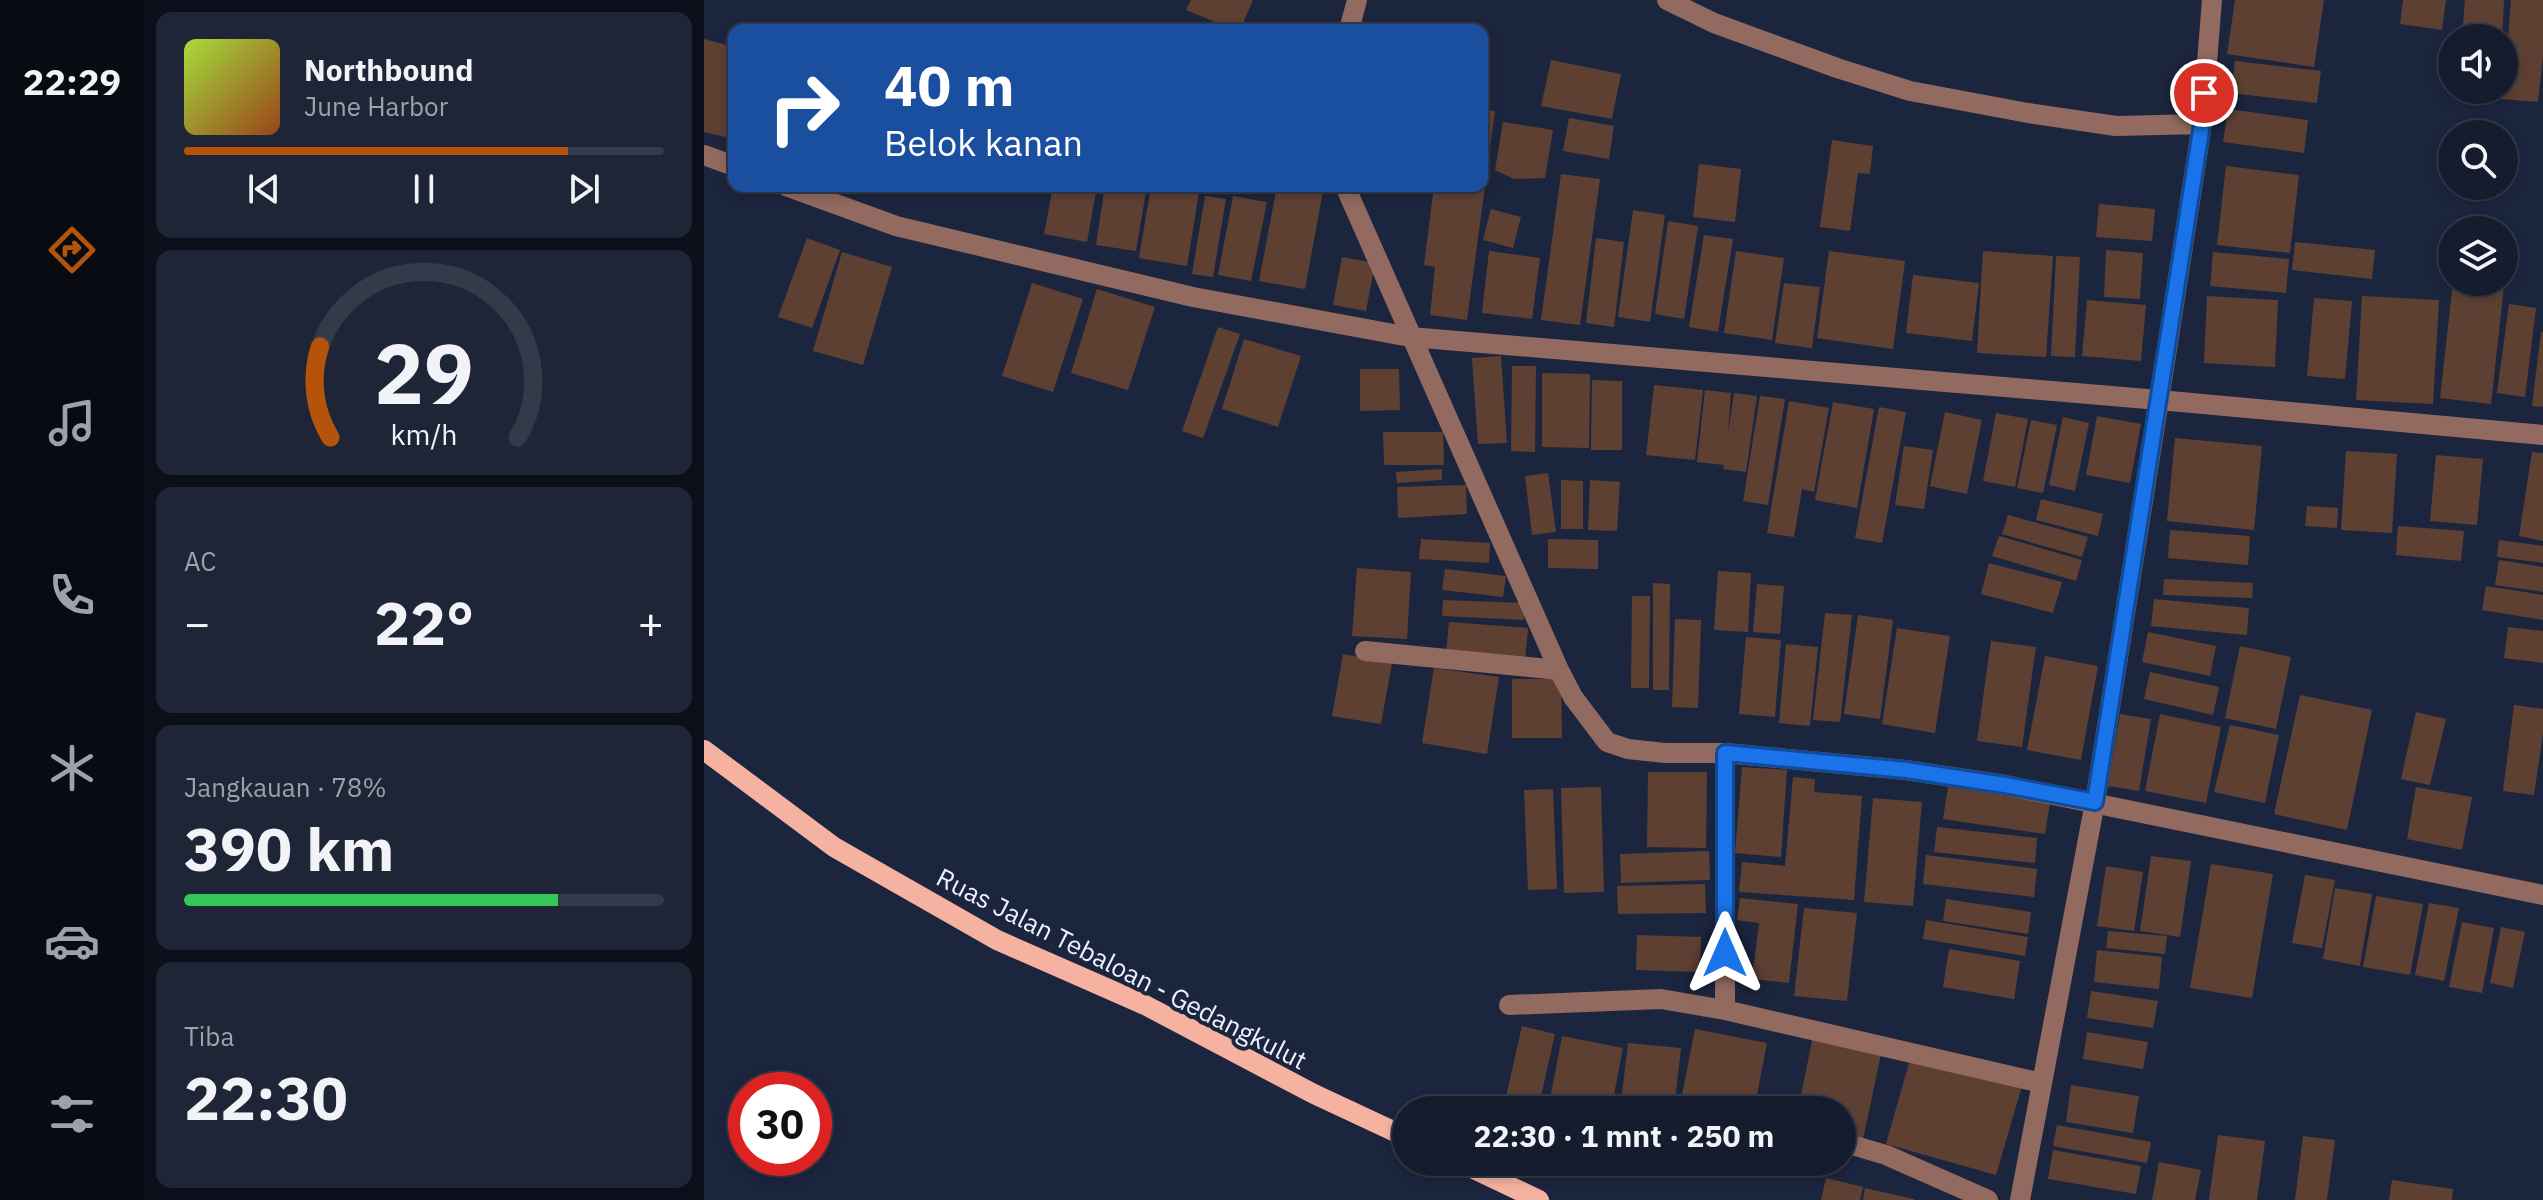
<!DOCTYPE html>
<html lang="id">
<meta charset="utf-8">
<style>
:root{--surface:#151c2e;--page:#1e2536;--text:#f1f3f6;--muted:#9da1aa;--line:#343a4a;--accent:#b45309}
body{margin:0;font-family:"IBM Plex Sans",sans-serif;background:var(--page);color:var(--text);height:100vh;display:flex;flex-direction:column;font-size:30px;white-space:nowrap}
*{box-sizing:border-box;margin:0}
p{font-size:26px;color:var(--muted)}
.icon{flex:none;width:44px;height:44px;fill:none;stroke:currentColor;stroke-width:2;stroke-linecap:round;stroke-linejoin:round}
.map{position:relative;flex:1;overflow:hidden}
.side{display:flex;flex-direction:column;gap:12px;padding:12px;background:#0c0f19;width:560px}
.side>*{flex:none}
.hud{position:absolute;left:24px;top:24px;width:760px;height:168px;border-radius:16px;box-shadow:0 4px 12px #0003,0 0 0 2px var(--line);background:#1a4fa0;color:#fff;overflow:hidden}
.fabs{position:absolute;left:1734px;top:24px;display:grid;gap:16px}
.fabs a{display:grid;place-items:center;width:80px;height:80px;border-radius:50%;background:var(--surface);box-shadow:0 4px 12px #0003,0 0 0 2px var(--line);font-size:40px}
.speed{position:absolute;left:24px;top:1072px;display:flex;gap:16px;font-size:40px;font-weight:700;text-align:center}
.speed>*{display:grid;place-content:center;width:104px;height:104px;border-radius:50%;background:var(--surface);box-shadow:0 4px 12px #0003,0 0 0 2px var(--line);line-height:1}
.speed .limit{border:12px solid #d22;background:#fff;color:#111}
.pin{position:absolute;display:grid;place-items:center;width:68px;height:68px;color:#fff;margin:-34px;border:4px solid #fff;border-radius:50%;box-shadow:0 2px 8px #0007}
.me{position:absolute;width:88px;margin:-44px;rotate:0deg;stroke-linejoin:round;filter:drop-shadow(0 0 6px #0008)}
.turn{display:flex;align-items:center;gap:28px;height:168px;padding:0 24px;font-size:36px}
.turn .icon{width:104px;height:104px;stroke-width:2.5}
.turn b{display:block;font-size:56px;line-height:68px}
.big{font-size:60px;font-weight:800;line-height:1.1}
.side .tile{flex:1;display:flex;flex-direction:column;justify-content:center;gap:12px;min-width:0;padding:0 28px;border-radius:16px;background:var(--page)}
.side .dial{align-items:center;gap:0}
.dial svg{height:208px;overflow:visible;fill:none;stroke:var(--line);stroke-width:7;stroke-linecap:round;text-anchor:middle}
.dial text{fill:var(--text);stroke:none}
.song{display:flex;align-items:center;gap:24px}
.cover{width:96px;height:96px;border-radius:12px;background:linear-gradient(135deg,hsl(80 70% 55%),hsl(20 70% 35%))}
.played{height:8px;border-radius:4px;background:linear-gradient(90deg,var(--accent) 80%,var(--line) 80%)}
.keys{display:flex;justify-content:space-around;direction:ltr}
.heat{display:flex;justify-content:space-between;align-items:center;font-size:44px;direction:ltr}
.charge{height:12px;border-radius:6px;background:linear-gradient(90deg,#34c759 78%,var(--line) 0)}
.trip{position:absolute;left:688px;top:1096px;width:464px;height:80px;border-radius:40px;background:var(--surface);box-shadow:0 4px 12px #0003,0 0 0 2px var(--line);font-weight:800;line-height:80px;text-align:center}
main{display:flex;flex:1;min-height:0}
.tabs{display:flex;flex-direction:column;width:144px;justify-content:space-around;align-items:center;background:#080b12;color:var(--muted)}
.tabs .icon{width:56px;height:56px}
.tabs .active{color:var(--accent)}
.tabs b{font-size:36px;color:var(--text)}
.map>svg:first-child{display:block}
.building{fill:#5e4033}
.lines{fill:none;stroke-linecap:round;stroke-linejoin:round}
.minor{stroke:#926a5f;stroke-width:20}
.major{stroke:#f5b2a0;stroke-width:20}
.route-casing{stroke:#114b97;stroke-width:20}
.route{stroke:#1a73e8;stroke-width:14}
.labels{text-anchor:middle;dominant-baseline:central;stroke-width:8;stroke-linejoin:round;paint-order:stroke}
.street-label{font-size:26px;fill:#ebf1fe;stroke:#1c253e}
</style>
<main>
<nav class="tabs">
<b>22:29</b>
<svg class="icon active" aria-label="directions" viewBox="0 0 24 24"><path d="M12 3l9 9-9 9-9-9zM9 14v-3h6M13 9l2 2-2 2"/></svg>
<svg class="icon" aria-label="music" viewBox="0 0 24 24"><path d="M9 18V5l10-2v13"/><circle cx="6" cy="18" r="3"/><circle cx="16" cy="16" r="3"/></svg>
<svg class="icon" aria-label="phone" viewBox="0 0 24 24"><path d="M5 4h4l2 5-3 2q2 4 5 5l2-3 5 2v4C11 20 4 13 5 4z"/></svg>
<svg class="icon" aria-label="climate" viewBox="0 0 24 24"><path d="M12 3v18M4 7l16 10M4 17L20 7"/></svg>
<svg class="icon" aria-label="car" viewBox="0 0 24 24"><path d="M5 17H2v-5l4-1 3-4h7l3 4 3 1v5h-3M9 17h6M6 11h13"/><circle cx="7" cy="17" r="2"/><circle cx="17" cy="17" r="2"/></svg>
<svg class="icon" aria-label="filters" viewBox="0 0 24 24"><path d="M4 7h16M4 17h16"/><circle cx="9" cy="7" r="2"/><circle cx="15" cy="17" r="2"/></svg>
</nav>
<section class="side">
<div class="tile">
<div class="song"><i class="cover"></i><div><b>Northbound</b><p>June Harbor</p></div></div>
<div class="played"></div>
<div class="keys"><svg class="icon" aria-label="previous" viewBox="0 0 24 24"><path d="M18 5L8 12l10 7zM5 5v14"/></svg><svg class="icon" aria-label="pause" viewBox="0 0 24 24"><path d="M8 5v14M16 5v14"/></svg><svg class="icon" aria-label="next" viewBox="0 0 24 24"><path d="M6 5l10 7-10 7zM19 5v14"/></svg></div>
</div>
<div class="tile dial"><svg viewBox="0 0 100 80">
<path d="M14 69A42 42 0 1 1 86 69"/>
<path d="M14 69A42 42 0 0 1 10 34" stroke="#b45309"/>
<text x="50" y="56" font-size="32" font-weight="700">29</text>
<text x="50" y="72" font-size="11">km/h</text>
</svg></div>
<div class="tile"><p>AC</p>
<div class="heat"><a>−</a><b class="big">22°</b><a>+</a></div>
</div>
<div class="tile"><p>Jangkauan · 78%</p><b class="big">390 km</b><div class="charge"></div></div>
<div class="tile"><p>Tiba</p><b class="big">22:30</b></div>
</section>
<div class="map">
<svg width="1839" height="1200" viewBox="0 0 1839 1200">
<rect width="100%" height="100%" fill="#1c253e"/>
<!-- building -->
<path class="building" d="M487 0H549L536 30H531L482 10Z
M1531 0H1620L1610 67 1523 54Z
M1699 0H1742L1738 30 1696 24Z
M1761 0H1800L1798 38H1758Z
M1807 0H1839V55L1834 102 1797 99 1798 90H1800Z
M0 39 30 47V139L0 132Z
M847 60 917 74 908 119 837 106Z
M1531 61 1617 71 1613 103 1527 93Z
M778 109 791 111 763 320 726 315 731 267 720 265 730 186H778Z
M1524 109 1604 120 1600 153 1519 142Z
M865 118 910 126 905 159 859 151Z
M799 122 849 130 841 178 810 179 791 170Z
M1128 140 1169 146 1166 174 1154 173 1146 231 1116 227Z
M995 164 1037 169 1031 222 989 217Z
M1522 166 1595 175 1586 253 1513 245Z
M857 174 896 179 876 325 837 320Z
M349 186H393L383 242 340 234Z
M401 186H443L432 251 392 245Z
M447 186H496L483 266 435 258Z
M573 186H620L601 289 555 281Z
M501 196 522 199 509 277 488 274Z
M529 196 563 202 547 281 514 275Z
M1395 204 1451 209 1448 241 1392 237Z
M787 209 817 217 809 248 779 240Z
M929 210 961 215 946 322 914 317Z
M964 221 994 226 980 319 951 314Z
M1000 235 1029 239 1014 332 985 327Z
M103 238 136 250 108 328 74 317Z
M892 238 920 242 910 327 882 323Z
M1591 242 1671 250 1668 279 1588 270Z
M1402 250 1439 253 1436 299 1400 297Z
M785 251 836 258 828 319 778 313Z
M1032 251 1080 258 1068 340 1020 333Z
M1125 251 1201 261 1189 349 1113 338Z
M1279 251 1349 256 1342 357 1273 353Z
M138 252 188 267 159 365 109 351Z
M1509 252 1585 259 1582 293 1506 286Z
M1352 256 1376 257 1371 357 1347 356Z
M638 257 671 263 662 311 629 305Z
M1209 275 1275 283 1268 341 1202 333Z
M1749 282 1800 286 1787 404 1736 398Z
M328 283 379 299 349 392 298 376Z
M1080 283 1116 287 1108 348 1071 343Z
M393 289 451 307 424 390 367 373Z
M1503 296 1574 300 1571 367 1500 363Z
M1658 296 1735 300 1729 404 1652 400Z
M1610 298 1648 301 1641 379 1603 376Z
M1383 300 1442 305 1437 361 1378 356Z
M1805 304 1832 308 1821 397 1793 393Z
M514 327 536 334 499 438 478 431Z
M1837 332H1839V407L1828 406Z
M540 339 597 356 574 427 518 409Z
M797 356 803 443 774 444 768 358Z
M808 366H832L831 452 807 451Z
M656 369H695L696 410 656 411Z
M838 373 886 374 885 448 838 447Z
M888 380 918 381V450H887Z
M950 385 999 390 991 460 942 455Z
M1001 390 1027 393 1024 433 1030 393 1053 396 1042 472 1019 469 1020 465 993 462Z
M1056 396 1081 399 1064 505 1039 501Z
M1085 401 1125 408 1110 492 1098 489 1090 537 1063 533Z
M1129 402 1170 409 1153 508 1111 500Z
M1175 407 1202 412 1178 543 1151 538Z
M1241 412 1278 420 1263 494 1226 486Z
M1292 413 1324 419 1311 487 1279 481Z
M1393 416 1437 424 1426 483 1382 475Z
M1359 417 1385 423 1371 491 1345 485Z
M1327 420 1353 425 1339 493 1313 488Z
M679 432H739L740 465H680Z
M1471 438 1558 446 1550 530 1463 521Z
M1200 446 1229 450 1220 509 1191 505Z
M1642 451 1693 454 1688 533 1637 530Z
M1828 452 1839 453V541L1815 536Z
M1732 455 1779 459 1773 525 1726 521Z
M738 469V480L693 483 692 472Z
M844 473 852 532 828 535 821 476Z
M857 480 879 481V529H857Z
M886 480 916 482 913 531 884 530Z
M762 485 763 514 694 518 693 487Z
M1337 499 1399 514 1394 536 1332 520Z
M1603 506 1634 508 1633 528 1601 526Z
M1304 515 1384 537 1378 557 1298 534Z
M1694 526 1760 531 1757 561 1692 555Z
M1466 530 1546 536 1544 565 1464 558Z
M1295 536 1378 560 1372 581 1288 556Z
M717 539 786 543 785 563 715 559Z
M844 539 894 540V569L844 568Z
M1795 540 1839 546V563L1793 557Z
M1795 560 1839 567V592L1791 585Z
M1285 563 1358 582 1349 613 1277 594Z
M653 568 707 572 703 639 648 636Z
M741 569 802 576 799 597 738 590Z
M1014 571 1047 573 1044 632 1010 630Z
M1460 579 1549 583 1548 598 1459 595Z
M949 583 966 584 965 690H949Z
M1053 584 1080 586 1076 634 1049 632Z
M1782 586 1839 595V620L1778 610Z
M928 596H946L945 688H927Z
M1450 599 1545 608 1543 635 1447 626Z
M739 600 821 603 820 620 738 616Z
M1121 613 1148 615 1136 722 1109 720Z
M1154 615 1189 620 1176 719 1140 714Z
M971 619 997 620 994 708 968 707Z
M745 622 824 628 821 661 742 653Z
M1804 627 1839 631V663L1800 658Z
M1193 628 1246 636 1231 733 1178 724Z
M1444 632 1512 646 1506 676 1438 662Z
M1042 637 1077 640 1071 717 1035 714Z
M1287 641 1332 647 1318 747 1273 741Z
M1082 644 1114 647 1106 726 1075 723Z
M1536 646 1587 657 1572 729 1521 718Z
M639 654 688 663 677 724 628 716Z
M1341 656 1394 666 1377 760 1323 750Z
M730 668 795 677 783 754 718 743Z
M1446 672 1515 687 1509 715 1440 699Z
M808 679H857L858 738H808Z
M1596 695 1668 710 1643 830 1570 814Z
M1810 705 1839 709V733L1830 795 1799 791Z
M1712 712 1742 719 1726 785 1697 779Z
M1416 714 1447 719 1435 791 1404 786Z
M1456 714 1517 727 1502 803 1441 791Z
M1526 725 1575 735 1561 803 1510 792Z
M1038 767 1083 770 1077 857 1031 853Z
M944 772H1003L1002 848 943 847Z
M1089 777 1111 779 1110 792 1158 796 1150 900 1035 892 1038 862 1081 866Z
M897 787 900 892 860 893 857 788Z
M1244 787 1346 802 1341 834 1239 819Z
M1712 787 1768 797 1758 850 1703 839Z
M849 789 853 889 824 890 820 790Z
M1169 798 1218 802 1209 906 1160 902Z
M1233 827 1333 838 1331 863 1230 852Z
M1005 851 1006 880 917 883 916 854Z
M1222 855 1333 869 1330 897 1219 884Z
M1447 856 1487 861 1476 937 1436 931Z
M1507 864 1569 874 1548 998 1486 988Z
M1402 866 1439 872 1430 931 1393 926Z
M1601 875 1631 880 1618 948 1588 943Z
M1001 884 1002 913 914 914 913 886Z
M1631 888 1668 894 1656 966 1619 959Z
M1672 896 1719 904 1706 975 1659 967Z
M1036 898 1094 904 1085 983 1048 979 1055 923 1033 920Z
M1242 899 1327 912 1324 934 1239 921Z
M1725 903 1755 908 1740 981 1711 975Z
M1100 908 1153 913 1143 1001 1090 996Z
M1222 920 1324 937 1321 956 1219 939Z
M1758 922 1790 928 1778 993 1745 987Z
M1797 927 1821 932 1809 988 1786 983Z
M1404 931 1463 936 1461 954 1402 948Z
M933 935 997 937 996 972 932 970Z
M1245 949 1316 961 1310 999 1239 987Z
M1393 950 1458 957 1455 989 1390 982Z
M1387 991 1454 1001 1449 1028 1383 1018Z
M818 1026 851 1034 834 1110H799Z
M991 1029 1063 1043 1050 1110H975Z
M1383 1032 1444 1042 1439 1069 1379 1059Z
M858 1036 919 1048 907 1110H844Z
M1109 1036 1178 1050 1159 1139 1138 1135V1110H1094Z
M924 1043 977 1048 970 1110H916Z
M1207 1056 1318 1086 1292 1175 1182 1144Z
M1367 1085 1435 1096 1429 1133 1362 1122Z
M1353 1125 1447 1142 1443 1163 1349 1146Z
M1514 1135 1561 1141 1553 1200H1505Z
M1599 1136 1631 1140 1623 1200H1591Z
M1349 1150 1437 1166 1432 1194 1344 1179Z
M863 1162H898L896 1170Z
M1455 1162 1497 1170 1491 1200H1448Z
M1122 1178 1159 1187 1156 1200H1117Z
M1688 1180 1749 1189 1748 1200H1685Z
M1161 1188 1210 1199V1200H1159Z"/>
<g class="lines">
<!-- minor -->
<path class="minor" d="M963 0 1010 23 1133 68 1206 91 1324 113 1412 126 1498 124
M645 30 653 0
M0 155 30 166
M82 186 192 226 489 297 706 337 1455 400 1839 435
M641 186 855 670 869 697 903 742 924 749 961 753H1021L1202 770 1301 785 1839 895
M661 651 855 670
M1021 753V1010
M805 1005 957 999 1021 1010 1338 1083
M1138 1142 1182 1155 1284 1200
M1316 1200 1391 802 1455 400 1498 124 1508 0"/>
<!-- major -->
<path class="major" d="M0 750 130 847 293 940 441 1005 610 1094 702 1137
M755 1162 835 1200"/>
</g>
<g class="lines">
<defs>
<path id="route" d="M1021 953V753L1202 770 1301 785 1391 802 1498 124 1500 93"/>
</defs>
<!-- route casing -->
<use href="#route" class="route-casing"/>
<!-- route -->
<use href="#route" class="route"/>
</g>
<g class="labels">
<!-- street labels -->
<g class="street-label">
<text transform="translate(418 968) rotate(27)">Ruas Jalan Tebaloan - Gedangkulut</text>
</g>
</g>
</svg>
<div class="fabs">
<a><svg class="icon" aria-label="sound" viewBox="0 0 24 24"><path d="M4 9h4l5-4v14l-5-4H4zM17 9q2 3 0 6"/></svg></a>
<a><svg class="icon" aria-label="search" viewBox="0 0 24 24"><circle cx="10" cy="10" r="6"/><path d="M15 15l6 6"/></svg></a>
<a><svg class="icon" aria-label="layers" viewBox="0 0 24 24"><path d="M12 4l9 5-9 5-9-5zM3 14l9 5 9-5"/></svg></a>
</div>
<div class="speed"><div class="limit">30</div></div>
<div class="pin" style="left:1500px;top:93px;background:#d93025"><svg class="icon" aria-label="arrive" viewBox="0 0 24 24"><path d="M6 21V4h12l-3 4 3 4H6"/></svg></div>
<svg class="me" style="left:1021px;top:953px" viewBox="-20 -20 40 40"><path d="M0-17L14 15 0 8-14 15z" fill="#1a73e8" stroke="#fff" stroke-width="4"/></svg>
<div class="trip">22:30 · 1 mnt · 250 m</div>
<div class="hud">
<div class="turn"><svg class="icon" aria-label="right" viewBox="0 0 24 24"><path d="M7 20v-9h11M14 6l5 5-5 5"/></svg><div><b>40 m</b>Belok kanan</div></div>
</div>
</div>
</main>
